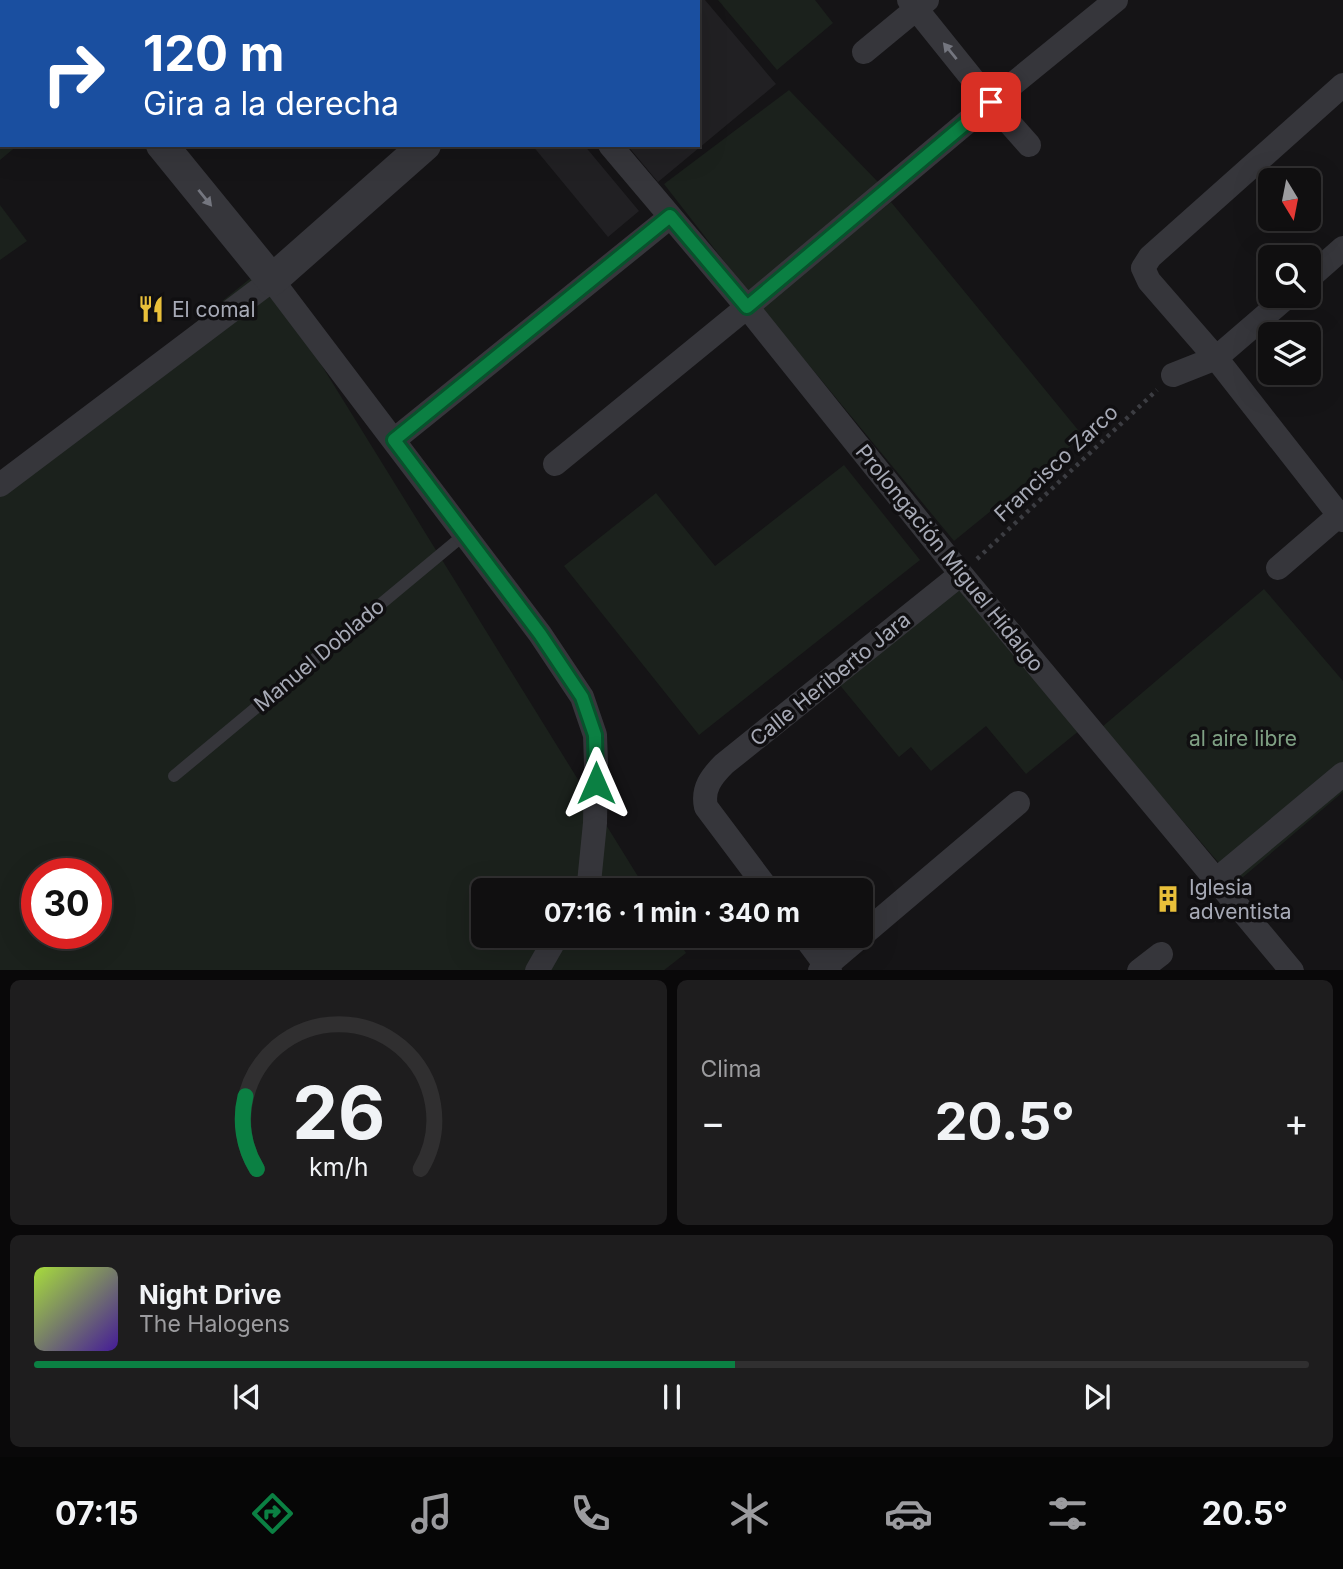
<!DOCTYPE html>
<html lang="es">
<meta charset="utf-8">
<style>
:root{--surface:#100f10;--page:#1e1d1e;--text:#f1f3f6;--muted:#9c9c9f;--line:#302f30;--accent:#0b8043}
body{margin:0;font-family:Inter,sans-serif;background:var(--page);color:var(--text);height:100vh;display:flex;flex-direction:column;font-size:26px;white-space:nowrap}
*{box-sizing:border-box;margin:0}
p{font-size:23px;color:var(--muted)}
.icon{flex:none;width:38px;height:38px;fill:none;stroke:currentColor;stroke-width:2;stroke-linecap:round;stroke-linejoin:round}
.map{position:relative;height:970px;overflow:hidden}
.side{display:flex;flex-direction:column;gap:10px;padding:10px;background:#090809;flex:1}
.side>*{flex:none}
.top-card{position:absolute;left:0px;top:0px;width:700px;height:147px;box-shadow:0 7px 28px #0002,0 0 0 2px var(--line);background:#1a4fa0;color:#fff;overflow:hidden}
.needle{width:46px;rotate:170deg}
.buttons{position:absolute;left:1258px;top:168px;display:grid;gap:14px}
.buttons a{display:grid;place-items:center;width:63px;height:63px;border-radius:10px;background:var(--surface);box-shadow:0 7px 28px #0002,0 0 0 2px var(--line);font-size:35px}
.speed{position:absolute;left:21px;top:858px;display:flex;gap:14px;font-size:35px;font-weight:700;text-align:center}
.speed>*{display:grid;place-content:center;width:91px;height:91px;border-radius:50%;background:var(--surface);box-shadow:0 7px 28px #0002,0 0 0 2px var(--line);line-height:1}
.speed .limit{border:10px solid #d22;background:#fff;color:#111}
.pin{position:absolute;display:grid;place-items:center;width:60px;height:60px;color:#fff;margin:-30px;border-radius:14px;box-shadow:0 4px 10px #0006}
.me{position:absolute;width:77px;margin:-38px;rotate:0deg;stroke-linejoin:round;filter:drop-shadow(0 0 5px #0008)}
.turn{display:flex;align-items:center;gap:24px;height:147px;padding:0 28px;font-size:32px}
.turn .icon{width:91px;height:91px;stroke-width:2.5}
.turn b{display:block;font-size:49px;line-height:60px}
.big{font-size:52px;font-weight:700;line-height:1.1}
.side .card{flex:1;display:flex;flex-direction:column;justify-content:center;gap:10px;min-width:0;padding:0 24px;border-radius:10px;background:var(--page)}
.side .dial{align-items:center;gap:0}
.dial svg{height:182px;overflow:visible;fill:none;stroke:var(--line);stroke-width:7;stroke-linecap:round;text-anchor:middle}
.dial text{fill:var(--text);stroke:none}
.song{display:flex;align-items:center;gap:21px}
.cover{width:84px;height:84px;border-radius:10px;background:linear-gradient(135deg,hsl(80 70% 55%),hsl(260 70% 35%))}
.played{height:7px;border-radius:4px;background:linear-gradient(90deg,var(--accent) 55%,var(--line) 55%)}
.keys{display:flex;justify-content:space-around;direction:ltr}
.heat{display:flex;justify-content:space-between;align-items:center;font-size:38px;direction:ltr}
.side .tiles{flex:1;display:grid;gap:10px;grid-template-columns:1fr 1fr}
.card:last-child{grid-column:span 2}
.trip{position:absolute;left:471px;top:878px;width:402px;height:70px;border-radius:10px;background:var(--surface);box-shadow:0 7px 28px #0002,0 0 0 2px var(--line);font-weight:700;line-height:70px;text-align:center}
.tab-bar{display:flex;height:112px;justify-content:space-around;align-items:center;background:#060606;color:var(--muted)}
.tab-bar .icon{width:49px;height:49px}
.tab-bar .active{color:var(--accent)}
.tab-bar b{font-size:32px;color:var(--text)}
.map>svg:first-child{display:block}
.built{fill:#212023}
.green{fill:#1b211c;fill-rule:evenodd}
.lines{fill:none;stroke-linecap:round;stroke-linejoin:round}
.path{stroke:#3c3d42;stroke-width:4.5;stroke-dasharray:3.5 5;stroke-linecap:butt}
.service{stroke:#36363b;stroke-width:12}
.minor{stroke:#36363b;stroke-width:24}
.tertiary{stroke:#36363b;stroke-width:32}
.oneway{fill:#74767f}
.route-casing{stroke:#07532c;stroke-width:18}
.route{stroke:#0b8043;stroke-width:12}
.labels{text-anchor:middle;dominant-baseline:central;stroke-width:7;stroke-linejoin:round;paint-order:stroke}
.poi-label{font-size:21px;fill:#a7aab6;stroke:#100f11;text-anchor:start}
.street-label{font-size:21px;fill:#a7aab6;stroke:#100f11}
.park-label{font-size:21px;fill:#7fa084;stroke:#100f11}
</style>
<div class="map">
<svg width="1343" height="971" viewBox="0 0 1343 971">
<rect width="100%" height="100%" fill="#151416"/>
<!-- built -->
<path class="built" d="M610 0H705L776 84 658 182 627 145H698V2H608Z
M532 145H584L639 211 608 237Z"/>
<!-- green -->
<path class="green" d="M718 0H815L833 23 777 70Z
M0 88 2 90V145H18L0 160Z
M789 90 878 182 751 296 664 184Z
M891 202 1083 436 954 541 761 307Z
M0 205 27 241 0 260Z
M262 269 647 891H483V936H675L686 953 663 971H0V481ZM37 873H96V933H37Z
M844 465 920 560 699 735 564 566 656 493 715 566Z
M961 583 1080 730 1026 774 986 726 931 771 911 747 899 757 834 678Z
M1264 589 1343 681V792L1236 883 1102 727Z"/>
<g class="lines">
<!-- path -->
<path class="path" d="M977 559 1157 390"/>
<!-- service -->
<path class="service" d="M174 776 465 534"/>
<!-- minor -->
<path class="minor" d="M909 0 991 102 1029 145
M0 27 2 26
M864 52 927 0
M1343 85 1150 257 1143 268 1149 281 1216 358 1343 520
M610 145 747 307 961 574 1292 971
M1309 278 1343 248
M1173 375 1216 358 1288 296
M394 440 670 217
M555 464 747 307 991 102 1116 0
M0 485 272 280 540 634 582 697 595 735 596 764 595 823 589 883 584 891
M1278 568 1343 512
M1216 880 1343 774
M769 891 706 807C702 789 711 777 724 764L961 574
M804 936 830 971
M861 936 1018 803
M537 971 557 936
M820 971 861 936
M1139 971 1161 954"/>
<!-- tertiary -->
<path class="tertiary" d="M44 0 45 2
M486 0 488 2
M589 2 591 0
M162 145 272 280 425 145"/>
</g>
<!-- one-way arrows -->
<defs><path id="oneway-solid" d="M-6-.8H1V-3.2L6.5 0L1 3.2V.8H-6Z" transform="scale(1.75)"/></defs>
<g class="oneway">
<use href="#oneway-solid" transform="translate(950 51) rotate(-129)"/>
<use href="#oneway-solid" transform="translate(205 198) rotate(51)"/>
</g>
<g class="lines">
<defs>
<path id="route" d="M596 783 595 735 582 697 540 634 394 440 670 216 747 307 991 102"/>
</defs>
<!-- route casing -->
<use href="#route" class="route-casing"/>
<!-- route -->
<use href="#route" class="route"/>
</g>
<!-- icons -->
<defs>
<symbol id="restaurant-bare" viewBox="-9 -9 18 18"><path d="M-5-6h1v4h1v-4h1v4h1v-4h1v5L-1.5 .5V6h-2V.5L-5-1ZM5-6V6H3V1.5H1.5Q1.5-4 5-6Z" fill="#e9c03a" stroke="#100f11" stroke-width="2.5" paint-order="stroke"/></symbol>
<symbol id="building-bare" viewBox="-9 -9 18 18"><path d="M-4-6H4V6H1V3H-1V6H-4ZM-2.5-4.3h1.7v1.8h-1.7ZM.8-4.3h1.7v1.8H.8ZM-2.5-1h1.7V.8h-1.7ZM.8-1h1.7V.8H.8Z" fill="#e9c03a" stroke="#100f11" stroke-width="2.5" paint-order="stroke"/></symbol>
</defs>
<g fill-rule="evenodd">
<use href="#restaurant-bare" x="132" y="290" width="38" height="38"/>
<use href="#building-bare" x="1149" y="880" width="38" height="38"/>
</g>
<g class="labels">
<!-- poi labels -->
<g class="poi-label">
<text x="172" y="309">El comal</text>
<text x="1189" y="887">Iglesia<tspan x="1189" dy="24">adventista</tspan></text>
</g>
<!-- street labels -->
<g class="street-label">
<text transform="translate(1056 463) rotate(-43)">Francisco Zarco</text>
<text transform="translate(950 558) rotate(51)">Prolongación Miguel Hidalgo</text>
<text transform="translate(319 655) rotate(-40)">Manuel Doblado</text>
<text transform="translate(830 679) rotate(-39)">Calle Heriberto Jara</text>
</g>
<!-- park labels -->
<g class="park-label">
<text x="1243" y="738">al aire libre</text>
</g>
</g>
</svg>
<div class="buttons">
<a><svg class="needle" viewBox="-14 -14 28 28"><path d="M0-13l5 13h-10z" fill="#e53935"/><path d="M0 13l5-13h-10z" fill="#9c9c9f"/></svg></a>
<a><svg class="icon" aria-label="search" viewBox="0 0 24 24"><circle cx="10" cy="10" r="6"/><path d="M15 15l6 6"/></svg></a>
<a><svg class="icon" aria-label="layers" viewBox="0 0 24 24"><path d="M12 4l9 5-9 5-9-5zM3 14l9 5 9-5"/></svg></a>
</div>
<div class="speed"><div class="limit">30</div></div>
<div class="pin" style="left:991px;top:102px;background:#d93025"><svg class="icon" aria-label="arrive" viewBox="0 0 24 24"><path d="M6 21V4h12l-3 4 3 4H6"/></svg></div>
<svg class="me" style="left:596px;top:783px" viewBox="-20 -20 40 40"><path d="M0-17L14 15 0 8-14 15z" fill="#0b8043" stroke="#fff" stroke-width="4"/></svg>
<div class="trip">07:16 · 1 min · 340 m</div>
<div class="top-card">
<div class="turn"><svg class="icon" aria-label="right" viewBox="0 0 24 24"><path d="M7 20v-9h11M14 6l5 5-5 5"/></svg><div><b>120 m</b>Gira a la derecha</div></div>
</div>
</div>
<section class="side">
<div class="tiles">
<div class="card dial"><svg viewBox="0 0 100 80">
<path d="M14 69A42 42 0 1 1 86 69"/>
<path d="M14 69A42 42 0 0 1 9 37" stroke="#0b8043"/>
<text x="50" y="56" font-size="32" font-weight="700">26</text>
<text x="50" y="72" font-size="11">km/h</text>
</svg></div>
<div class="card"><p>Clima</p>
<div class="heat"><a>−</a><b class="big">20.5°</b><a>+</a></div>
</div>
<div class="card">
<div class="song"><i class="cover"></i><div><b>Night Drive</b><p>The Halogens</p></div></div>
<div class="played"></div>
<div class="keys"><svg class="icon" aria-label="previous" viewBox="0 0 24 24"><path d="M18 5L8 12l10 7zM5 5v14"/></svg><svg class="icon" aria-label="pause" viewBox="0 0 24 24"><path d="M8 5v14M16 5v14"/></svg><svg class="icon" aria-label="next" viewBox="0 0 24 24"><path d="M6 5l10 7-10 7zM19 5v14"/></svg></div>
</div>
</div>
</section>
<nav class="tab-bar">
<b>07:15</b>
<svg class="icon active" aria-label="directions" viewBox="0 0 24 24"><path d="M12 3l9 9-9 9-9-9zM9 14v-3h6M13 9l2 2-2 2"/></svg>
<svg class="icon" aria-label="music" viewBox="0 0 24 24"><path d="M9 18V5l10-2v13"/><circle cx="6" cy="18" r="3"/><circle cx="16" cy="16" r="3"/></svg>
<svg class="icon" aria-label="phone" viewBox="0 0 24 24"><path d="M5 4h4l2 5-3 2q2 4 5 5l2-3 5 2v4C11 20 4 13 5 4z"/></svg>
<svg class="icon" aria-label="climate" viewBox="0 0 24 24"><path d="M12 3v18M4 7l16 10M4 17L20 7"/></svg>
<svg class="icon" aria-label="car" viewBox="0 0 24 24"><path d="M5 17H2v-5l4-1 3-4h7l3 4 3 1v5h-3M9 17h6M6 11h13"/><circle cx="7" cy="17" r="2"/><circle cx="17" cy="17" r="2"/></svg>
<svg class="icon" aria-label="filters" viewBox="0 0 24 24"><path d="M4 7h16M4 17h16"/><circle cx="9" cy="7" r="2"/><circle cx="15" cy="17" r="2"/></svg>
<b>20.5°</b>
</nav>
